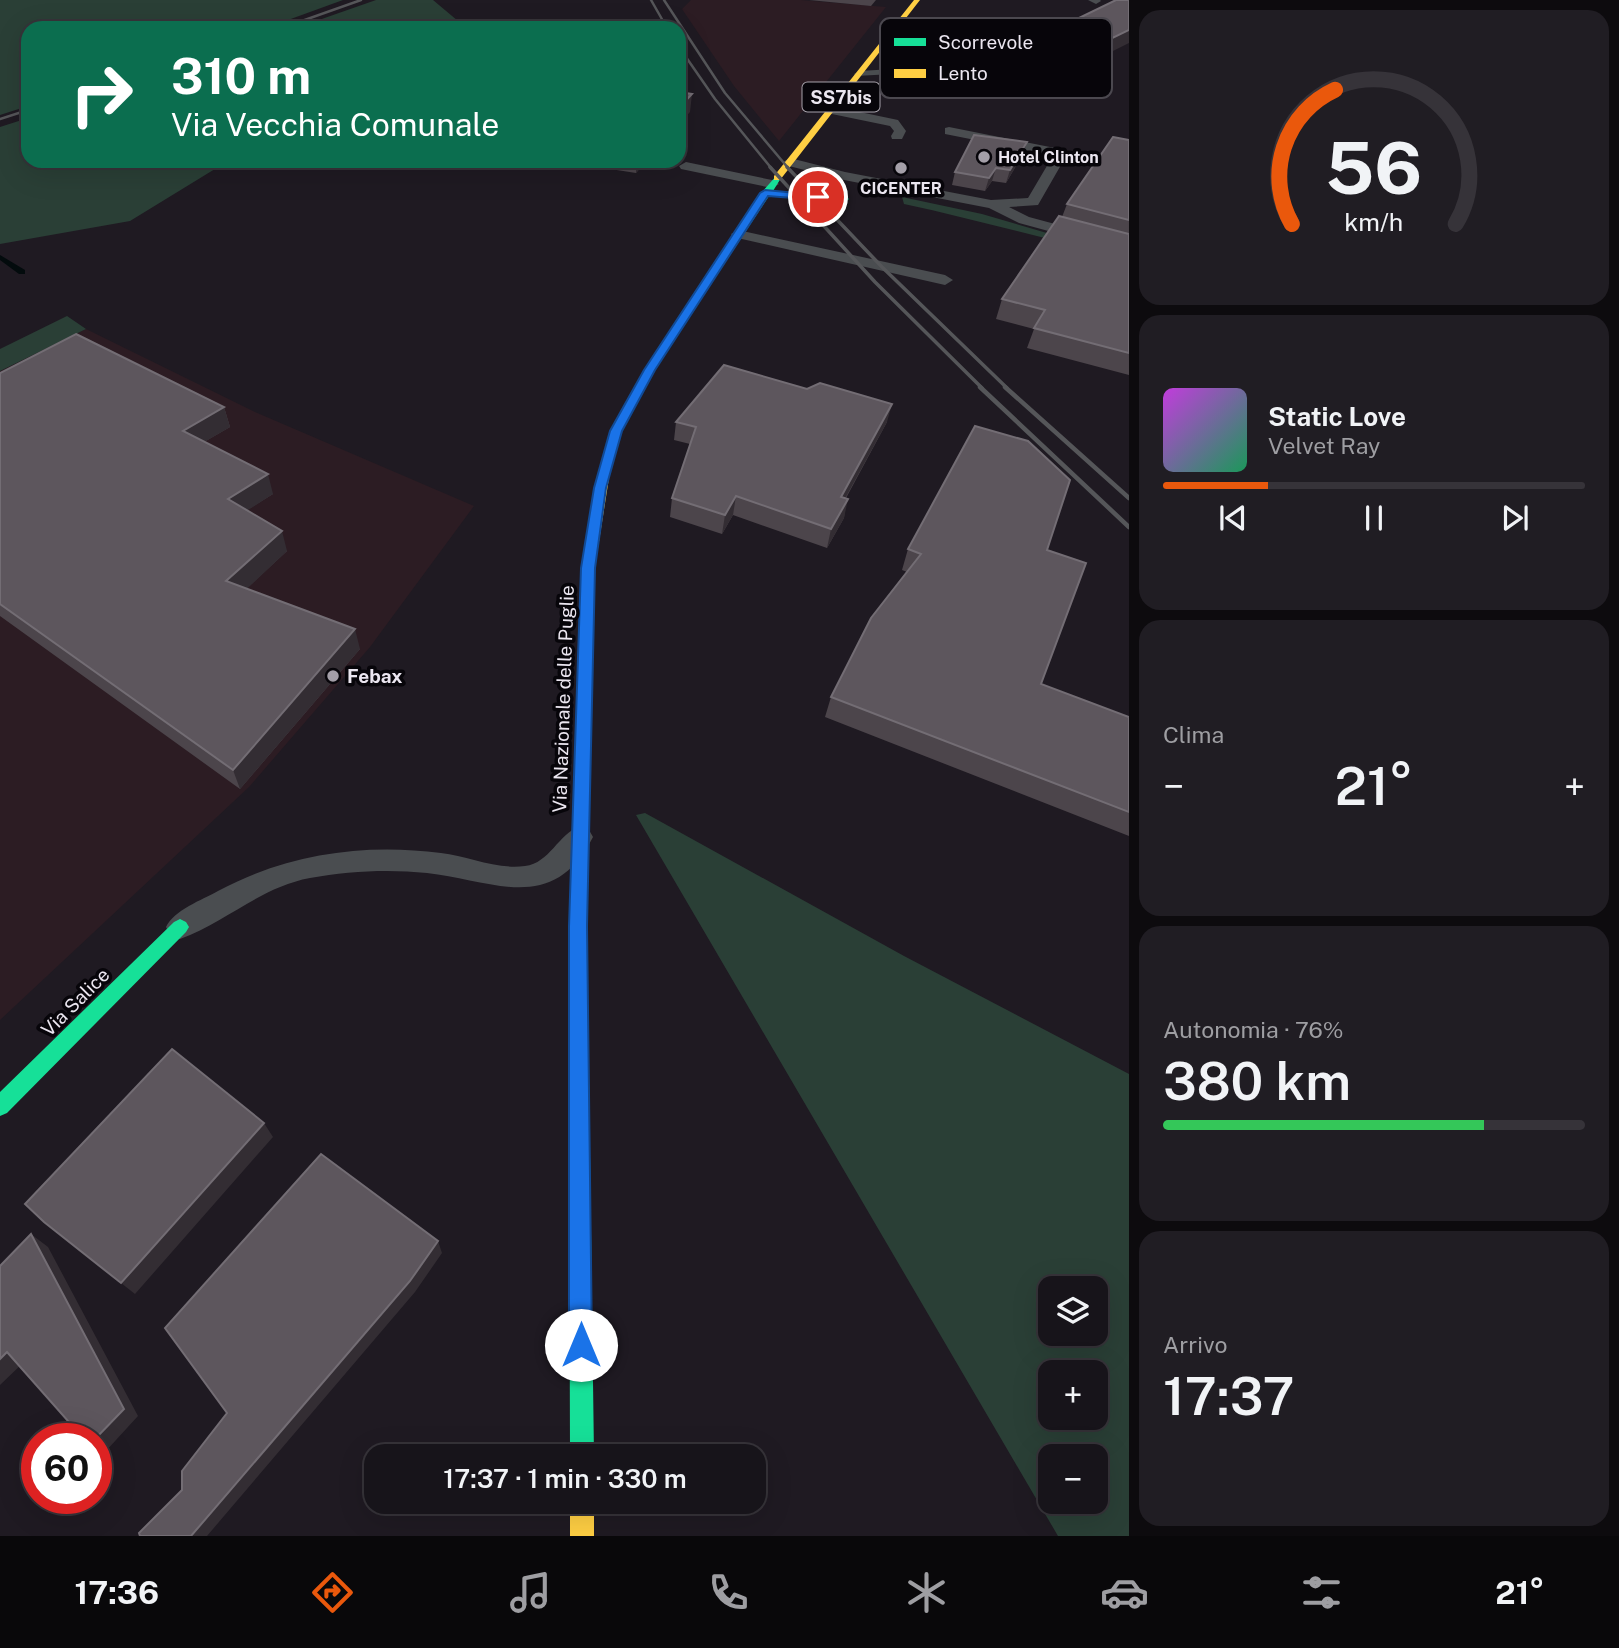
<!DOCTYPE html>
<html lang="it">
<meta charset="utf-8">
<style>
:root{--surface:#17141a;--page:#201d23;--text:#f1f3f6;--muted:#9e9ea2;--line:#363339;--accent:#ea580c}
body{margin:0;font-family:"Public Sans",sans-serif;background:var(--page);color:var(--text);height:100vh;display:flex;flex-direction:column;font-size:26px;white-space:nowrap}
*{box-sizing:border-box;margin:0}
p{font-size:23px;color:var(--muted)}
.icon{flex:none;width:38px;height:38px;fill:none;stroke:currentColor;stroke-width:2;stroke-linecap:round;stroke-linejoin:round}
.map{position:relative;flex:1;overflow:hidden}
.drawer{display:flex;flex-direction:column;gap:10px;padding:10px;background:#0d0b0e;width:490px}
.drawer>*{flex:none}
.top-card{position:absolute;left:21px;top:21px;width:665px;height:147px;border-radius:21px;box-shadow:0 7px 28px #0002,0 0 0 2px var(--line);background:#0b6e4f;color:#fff;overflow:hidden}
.fabs{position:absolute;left:1038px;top:1276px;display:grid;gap:14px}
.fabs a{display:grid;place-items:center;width:70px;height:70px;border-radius:14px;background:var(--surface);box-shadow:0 7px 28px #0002,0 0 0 2px var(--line);font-size:35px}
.speed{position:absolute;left:21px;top:1423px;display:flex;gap:14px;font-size:35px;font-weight:700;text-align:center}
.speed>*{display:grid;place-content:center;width:91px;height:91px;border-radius:50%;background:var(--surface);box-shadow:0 7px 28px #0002,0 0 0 2px var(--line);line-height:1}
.speed .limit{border:10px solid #d22;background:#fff;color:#111}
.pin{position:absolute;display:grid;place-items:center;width:60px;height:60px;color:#fff;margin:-30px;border:4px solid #fff;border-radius:50%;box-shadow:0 2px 7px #0007}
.me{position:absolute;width:77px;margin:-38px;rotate:0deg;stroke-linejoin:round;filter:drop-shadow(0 0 5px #0008)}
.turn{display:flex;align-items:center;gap:24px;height:147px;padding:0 35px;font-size:32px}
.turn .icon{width:91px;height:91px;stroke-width:2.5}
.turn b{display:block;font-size:49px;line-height:60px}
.big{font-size:52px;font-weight:600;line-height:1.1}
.drawer .card{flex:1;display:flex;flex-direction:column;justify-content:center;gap:10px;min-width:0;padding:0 24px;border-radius:21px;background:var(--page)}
.drawer .dial{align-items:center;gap:0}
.dial svg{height:182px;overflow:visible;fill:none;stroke:var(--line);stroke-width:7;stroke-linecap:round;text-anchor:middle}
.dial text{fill:var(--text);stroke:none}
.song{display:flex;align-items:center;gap:21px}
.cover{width:84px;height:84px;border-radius:10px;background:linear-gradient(135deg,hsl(290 70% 55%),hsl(150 70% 35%))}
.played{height:7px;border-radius:4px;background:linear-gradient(90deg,var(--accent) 25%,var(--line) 25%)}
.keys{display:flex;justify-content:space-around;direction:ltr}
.heat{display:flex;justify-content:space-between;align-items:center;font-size:38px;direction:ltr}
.charge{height:10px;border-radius:5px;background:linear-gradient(90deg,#34c759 76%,var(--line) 0)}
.trip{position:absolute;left:364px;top:1444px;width:402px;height:70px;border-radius:21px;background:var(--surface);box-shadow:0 7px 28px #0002,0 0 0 2px var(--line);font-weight:600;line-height:70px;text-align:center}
.tab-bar{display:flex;height:112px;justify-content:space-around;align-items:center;background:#09080a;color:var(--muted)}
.tab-bar .icon{width:49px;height:49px}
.tab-bar .current{color:var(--accent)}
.tab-bar b{font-size:32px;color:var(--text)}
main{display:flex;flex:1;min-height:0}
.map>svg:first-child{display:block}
.industrial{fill:#2c1c23}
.green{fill:#2a3f36;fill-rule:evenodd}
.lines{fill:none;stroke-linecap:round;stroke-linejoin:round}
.stream{fill:#030b0d;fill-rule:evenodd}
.lane{fill:#4a4d50;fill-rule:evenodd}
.fast{fill:#16e098;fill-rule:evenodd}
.slow{fill:#ffcf43;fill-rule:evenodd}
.rail-far2{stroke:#555659;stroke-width:2.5}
.rail-far1{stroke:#555659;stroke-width:3.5}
.rail{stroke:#555659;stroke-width:4.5}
.wall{fill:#4c454b}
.shaded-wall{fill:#332d33}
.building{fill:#5d565d;stroke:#736d74;stroke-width:2}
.route{fill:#1a73e8;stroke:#114b97;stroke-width:2}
.poi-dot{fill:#a49fa8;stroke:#07050a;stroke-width:2.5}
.labels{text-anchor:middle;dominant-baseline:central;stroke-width:7;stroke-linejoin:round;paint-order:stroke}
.far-poi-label{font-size:16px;font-weight:bold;fill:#ebe6f0;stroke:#07050a;text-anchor:start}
.shield{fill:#07050a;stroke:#a7a2ab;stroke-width:2}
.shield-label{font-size:18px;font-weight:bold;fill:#ebe6f0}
.poi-label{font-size:19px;font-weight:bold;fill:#ebe6f0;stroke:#07050a;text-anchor:start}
.street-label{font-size:19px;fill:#ebe6f0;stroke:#07050a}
.key{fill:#07050a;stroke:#4b484f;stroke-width:2}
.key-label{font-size:19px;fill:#ebe6f0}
</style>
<main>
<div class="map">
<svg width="1129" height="1536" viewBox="0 0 1129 1536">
<rect width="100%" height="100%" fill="#1f1a22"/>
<!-- industrial -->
<path class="industrial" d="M691 0H801L886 7 779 141 734 86 682 9Z
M86 329 255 412 474 506 370 647 249 787 0 1020V371Z"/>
<!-- green -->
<path class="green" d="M0 0H343L266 28H28V106L0 115Z
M376 0H433L458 21 446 28H296Z
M28 118V161H228L130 221 0 244V127Z
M902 197 982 214 1129 257C1053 242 979 220 904 204Z
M67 316 86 329 0 371V349Z
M645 813 904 956 1129 1074V1536H1058L636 815ZM1096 1288V1334H1050V1288ZM1096 1372V1418H1050V1372ZM1096 1456V1502H1050V1456Z"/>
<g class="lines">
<!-- stream -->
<path class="stream" d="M0 255 25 270V274H19L0 260Z"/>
<!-- lane -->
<path class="lane" d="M1088 0H1100L1101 1 1096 4Z
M899 22 965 44 967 46 948 71 856 76 854 74 860 71 941 66 954 47 895 27 894 25Z
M831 106 898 120 906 131 902 139H892L891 136 894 131 890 126 827 113V107Z
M949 127 1055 148 1065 158 1038 205 1009 207 1029 217 1129 244V253L1019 223 989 208 844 180 785 165 783 162 790 158 845 172 991 200 1028 198 1051 159 1046 154 945 134V128Z
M686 162 772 180 779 184 772 188 681 169 679 166Z
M738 230 945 275 953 280 945 285 733 237 731 234Z
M580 826 589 830 593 837C553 916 492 880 427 873 389 869 348 871 310 878 261 887 226 922 180 939L170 935 166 927C174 910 202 900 218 891 287 854 363 843 441 853 468 856 497 870 525 866 550 863 558 834 580 826Z"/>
<!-- fast -->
<path class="fast" d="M777 175 781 178 773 191 845 196 849 199 845 202 769 196 654 370 622 431 609 478 603 482 599 481 597 478 610 431 644 370 761 193Z
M180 919 186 922 189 927 186 932 7 1113 0 1116V1092L174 922Z
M579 1073 586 1075 589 1082 594 1456H570L569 1082 572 1075Z"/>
<!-- slow -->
<path class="slow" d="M914 0H920L780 180H774V176Z
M603 474 609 478 595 567 587 926 589 1082 586 1089 579 1091 572 1089 569 1082V926L581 567 597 478Z
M570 1502H594V1536H570Z"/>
<!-- rail-far2 -->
<path class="rail-far2" d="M651 0 667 28
M664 0 725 93 789 169
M282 28 361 0
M679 47 715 99 772 169
M0 119 28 110"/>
<!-- rail-far1 -->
<path class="rail-far1" d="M770 167 875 282 982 388
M787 167 882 267 1007 388"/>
<!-- rail -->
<path class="rail" d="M980 387 1129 527
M1005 387 1129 498"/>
</g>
<!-- wall -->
<path class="wall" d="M809 0H876L871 6Z
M1116 0 1091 62 1041 49 1046 34Z
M1129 140V375L1027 348 1034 329 996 319 1002 299 1062 217 1067 204Z
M1023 154 1006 183 992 181 985 191 952 185 955 172Z
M578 161H646L636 173 578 164Z
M0 373 224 407 230 427 204 442 273 494 247 510 287 551 246 589 360 649 240 789 0 616Z
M676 422H887L846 498 844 518 827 548 733 515 722 534 670 517 672 498 690 444 674 440Z
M908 549 1047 550 1041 684 1129 717V836L825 717 831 697 907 572 902 570Z"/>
<!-- shaded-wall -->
<path class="shaded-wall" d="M1129 30V43L1091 62 1096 46Z
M692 94 690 112 679 124V108Z
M1027 142 1023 154 1006 183 1010 170Z
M636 161H646L636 173Z
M996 168 992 181 985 191 989 178Z
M892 404 887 422 836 515 841 497Z
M224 407 230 427 189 451 183 431Z
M268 474 273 494 234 519 228 499Z
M736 496 733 515 722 534 725 515Z
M848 499 844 518 827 548 831 529Z
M282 531 287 551 233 602 226 581Z
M355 629 360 649 240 789 233 770Z
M264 1123 273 1137 135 1294 121 1283Z
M31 1234 48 1247 138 1416 105 1452 96 1448V1438Z
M438 1241 442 1253 415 1292 207 1536H191Z
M7 1352 25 1361 0 1385V1359Z"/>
<!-- building -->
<path class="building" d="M1116 0H1129V30L1096 46 1046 34Z
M679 92 692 94 679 108Z
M974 135 1027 142 1010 170 996 168 989 178 955 172Z
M1113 137 1129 140V220L1067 204Z
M1059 216 1129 234V353L1034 328 1045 310 1002 299Z
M76 334 224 407 183 431 268 474 228 499 282 531 226 581 355 629 233 770 0 604V373Z
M724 365 807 389 820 383 892 404 841 497 848 499 831 529 736 496 725 515 672 498 696 427 676 422Z
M975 426 1028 441 1070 480 1047 550 1086 563 1041 684 1129 717V812L831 697 871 618 921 554 908 549Z
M172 1049 264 1123 121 1283 44 1222 25 1204Z
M321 1154 438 1241 410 1281 191 1536H140L139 1533 182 1490V1471L227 1413 165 1328Z
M31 1234 124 1409 96 1438H83L7 1352 0 1359V1266Z"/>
<!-- route -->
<path class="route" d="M765 190 818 195 822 197 818 200 768 196 655 370 622 431 606 488 595 568 587 926 592 1345 589 1353 581 1356 573 1353 569 1345V926L581 568 594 488 610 431 644 370 760 193Z"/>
<!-- markers -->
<g class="poi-dot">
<circle cx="984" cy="157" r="7"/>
<circle cx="901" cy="168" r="7"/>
<circle cx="333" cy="676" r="7"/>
</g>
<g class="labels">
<!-- far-poi labels -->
<g class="far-poi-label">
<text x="998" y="157">Hotel Clinton</text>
<text x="901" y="188" text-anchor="middle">CICENTER</text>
</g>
<!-- shield labels -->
<rect class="shield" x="802.5" y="82.5" width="77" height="29" rx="5"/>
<g class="shield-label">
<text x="841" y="97">SS7bis</text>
</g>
<!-- poi labels -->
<g class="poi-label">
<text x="347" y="676">Febax</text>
</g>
<!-- street labels -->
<g class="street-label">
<text transform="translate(563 699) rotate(-88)">Via Nazionale delle Puglie</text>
<text transform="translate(75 1002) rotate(-45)">Via Salice</text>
</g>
</g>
<!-- legend -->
<rect x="880" y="18" width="232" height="80" rx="10" class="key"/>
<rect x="894" y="38" width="32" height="8" fill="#16e098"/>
<rect x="894" y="69" width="32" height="9" fill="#ffcf43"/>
<g class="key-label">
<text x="938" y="49">Scorrevole</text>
<text x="938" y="80">Lento</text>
</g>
</svg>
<div class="fabs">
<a><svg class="icon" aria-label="layers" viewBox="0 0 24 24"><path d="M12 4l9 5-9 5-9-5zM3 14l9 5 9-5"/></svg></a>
<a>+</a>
<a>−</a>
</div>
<div class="speed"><div class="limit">60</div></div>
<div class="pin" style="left:818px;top:197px;background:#d93025"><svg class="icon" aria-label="arrive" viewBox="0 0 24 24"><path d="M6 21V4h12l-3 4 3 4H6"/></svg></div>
<svg class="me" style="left:581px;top:1345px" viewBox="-20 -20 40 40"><circle r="19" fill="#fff"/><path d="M0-13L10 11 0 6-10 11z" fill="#1a73e8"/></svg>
<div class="trip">17:37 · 1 min · 330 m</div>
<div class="top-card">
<div class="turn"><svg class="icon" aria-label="right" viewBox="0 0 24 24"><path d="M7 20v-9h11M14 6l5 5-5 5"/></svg><div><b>310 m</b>Via Vecchia Comunale</div></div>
</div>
</div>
<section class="drawer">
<div class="card dial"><svg viewBox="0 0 100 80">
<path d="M14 69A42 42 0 1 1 86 69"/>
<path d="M14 69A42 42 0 0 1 33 10" stroke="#ea580c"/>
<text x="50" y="56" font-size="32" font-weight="700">56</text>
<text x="50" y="72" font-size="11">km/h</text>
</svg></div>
<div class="card">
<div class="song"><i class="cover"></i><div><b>Static Love</b><p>Velvet Ray</p></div></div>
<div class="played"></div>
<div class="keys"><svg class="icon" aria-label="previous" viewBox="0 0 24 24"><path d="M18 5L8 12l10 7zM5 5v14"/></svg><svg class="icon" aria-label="pause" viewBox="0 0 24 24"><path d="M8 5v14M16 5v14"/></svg><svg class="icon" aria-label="next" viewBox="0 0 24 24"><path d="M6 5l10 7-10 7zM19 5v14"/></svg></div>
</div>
<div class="card"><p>Clima</p>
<div class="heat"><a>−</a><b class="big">21°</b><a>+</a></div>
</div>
<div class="card"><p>Autonomia · 76%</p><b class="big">380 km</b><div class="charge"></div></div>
<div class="card"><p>Arrivo</p><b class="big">17:37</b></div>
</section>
</main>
<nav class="tab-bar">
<b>17:36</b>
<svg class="icon current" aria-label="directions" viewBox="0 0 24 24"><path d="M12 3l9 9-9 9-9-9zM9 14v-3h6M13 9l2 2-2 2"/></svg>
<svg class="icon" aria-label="music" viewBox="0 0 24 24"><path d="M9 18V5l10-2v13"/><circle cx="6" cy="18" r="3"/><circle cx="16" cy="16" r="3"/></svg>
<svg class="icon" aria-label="phone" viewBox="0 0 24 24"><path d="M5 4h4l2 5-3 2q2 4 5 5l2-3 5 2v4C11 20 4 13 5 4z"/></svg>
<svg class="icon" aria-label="climate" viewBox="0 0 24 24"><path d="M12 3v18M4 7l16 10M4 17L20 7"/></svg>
<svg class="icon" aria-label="car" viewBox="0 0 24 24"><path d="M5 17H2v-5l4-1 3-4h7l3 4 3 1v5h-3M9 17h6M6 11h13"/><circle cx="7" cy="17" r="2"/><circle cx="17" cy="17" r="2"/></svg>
<svg class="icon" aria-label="filters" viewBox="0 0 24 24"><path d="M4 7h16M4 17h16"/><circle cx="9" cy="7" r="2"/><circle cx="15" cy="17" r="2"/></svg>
<b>21°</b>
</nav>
